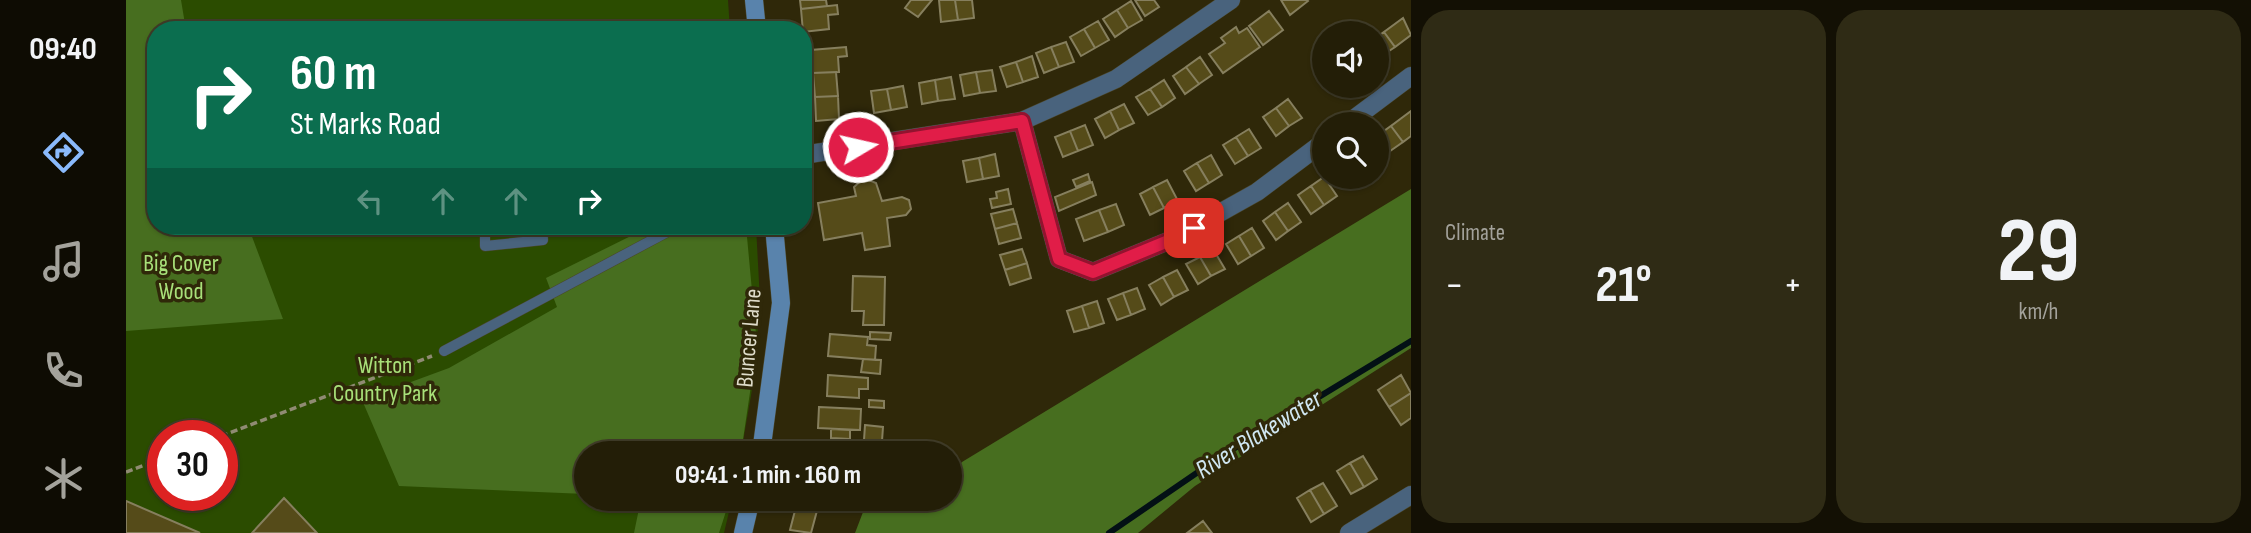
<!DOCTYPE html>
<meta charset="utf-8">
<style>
:root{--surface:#231e07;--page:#2f2b15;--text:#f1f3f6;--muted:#a3a29b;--line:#403c28;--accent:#8abafc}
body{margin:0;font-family:"Sofia Sans Condensed",sans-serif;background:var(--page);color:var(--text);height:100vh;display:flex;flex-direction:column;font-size:26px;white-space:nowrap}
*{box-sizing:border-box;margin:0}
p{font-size:23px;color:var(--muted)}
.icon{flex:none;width:38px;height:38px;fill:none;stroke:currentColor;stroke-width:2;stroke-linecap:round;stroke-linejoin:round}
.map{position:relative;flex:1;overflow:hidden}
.panel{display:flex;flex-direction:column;gap:10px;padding:10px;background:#131004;width:840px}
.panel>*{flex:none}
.banner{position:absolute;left:21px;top:21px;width:665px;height:214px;border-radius:28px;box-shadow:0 2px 5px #0004,0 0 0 2px var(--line);background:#0b6e4f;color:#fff;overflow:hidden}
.fabs{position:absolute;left:1186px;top:21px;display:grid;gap:14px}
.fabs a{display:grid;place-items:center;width:77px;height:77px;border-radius:50%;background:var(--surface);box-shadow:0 2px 5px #0004,0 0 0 2px var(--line);font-size:35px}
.speed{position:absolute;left:21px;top:420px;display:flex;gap:14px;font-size:35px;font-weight:700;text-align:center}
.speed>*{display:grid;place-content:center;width:91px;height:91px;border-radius:50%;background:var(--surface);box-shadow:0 2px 5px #0004,0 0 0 2px var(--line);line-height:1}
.speed .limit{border:10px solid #d22;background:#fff;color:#111}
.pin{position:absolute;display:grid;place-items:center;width:60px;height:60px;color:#fff;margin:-30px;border-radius:14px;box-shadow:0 4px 10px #0006}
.me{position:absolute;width:77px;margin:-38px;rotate:81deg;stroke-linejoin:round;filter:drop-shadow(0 0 5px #0008)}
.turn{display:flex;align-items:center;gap:24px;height:147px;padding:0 28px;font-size:32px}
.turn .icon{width:91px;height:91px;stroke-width:2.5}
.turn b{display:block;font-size:49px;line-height:60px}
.lanes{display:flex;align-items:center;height:66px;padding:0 28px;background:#0003;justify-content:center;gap:35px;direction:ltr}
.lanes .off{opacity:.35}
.big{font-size:52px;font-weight:700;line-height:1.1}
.panel .tile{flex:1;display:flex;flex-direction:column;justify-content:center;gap:10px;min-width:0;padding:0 24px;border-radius:28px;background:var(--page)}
.panel .dial{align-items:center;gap:0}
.dial b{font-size:91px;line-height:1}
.heat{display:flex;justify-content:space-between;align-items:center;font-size:38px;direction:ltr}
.panel .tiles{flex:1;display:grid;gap:10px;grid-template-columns:repeat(2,1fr)}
.trip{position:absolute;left:448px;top:441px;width:388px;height:70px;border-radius:35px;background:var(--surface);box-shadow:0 2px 5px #0004,0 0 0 2px var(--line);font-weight:700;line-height:70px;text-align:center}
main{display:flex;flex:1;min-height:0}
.tabs{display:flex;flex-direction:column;width:126px;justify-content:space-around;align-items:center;background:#0e0c03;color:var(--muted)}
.tabs .icon{width:49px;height:49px}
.tabs .active{color:var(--accent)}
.tabs b{font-size:32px;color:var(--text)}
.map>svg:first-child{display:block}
.green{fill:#2b4c00;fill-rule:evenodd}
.forest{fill:#476e1f}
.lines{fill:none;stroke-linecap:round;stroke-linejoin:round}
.stream{stroke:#031015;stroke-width:6}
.building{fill:#554b19;stroke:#867f5e;stroke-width:2}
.lane-casing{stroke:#4b4528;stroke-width:11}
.street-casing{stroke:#4b4528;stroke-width:19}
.secondary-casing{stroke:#4b4528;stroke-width:19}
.path{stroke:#908b73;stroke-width:3.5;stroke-dasharray:7 3.5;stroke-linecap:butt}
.lane{stroke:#49637d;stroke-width:10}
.street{stroke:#49637d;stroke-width:18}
.secondary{stroke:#5983ac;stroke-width:18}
.route-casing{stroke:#92132f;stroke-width:18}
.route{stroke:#e11d48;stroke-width:12}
.labels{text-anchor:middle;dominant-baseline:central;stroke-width:7;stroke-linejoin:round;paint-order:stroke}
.park-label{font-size:24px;fill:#a8e079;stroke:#2f2809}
.street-label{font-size:24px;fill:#dfdcca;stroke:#2f2809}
.water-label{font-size:26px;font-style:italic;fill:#d0e7f2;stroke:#2f2809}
</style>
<main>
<nav class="tabs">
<b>09:40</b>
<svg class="icon active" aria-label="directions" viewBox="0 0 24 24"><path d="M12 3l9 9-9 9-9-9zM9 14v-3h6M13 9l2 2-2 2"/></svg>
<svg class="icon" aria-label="music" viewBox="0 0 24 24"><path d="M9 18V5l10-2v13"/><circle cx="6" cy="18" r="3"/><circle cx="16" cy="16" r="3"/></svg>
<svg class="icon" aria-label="phone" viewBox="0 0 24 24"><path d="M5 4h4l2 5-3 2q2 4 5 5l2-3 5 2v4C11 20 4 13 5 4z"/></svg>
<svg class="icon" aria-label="climate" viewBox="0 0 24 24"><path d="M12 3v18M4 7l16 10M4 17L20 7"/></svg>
</nav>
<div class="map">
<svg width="1285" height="533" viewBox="0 0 1285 533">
<rect width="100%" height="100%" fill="#2f2809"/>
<!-- green -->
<path class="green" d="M0 0H602L604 30H30V226H630L634 301 628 378 615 453H460V499H606L598 533H0ZM37 436H96V495H37Z"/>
<!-- forest -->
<path class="forest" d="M0 0H55L60 30H30V226H122L157 319 0 331Z
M1285 189V348L1069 486 1012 533H729L742 499H824V477L836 462Z
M525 226H620L631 345 615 453H460V494L273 486 236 400 323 368 431 307 420 278Z
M515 499H604L593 533H508Z"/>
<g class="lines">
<!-- stream -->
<path class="stream" d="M983 533 1094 457 1285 341"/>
</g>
<!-- building -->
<path class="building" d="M674 0H700L701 6 675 9Z
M785 0H806L792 17 779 8Z
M813 0H829L832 20 815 22Z
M829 0H846L848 18 832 20Z
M1009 0H1028L1033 7 1019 16Z
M1155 0H1181L1182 1 1164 15Z
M1005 1 1016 20 1002 28 991 10Z
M711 5 712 14 702 15 703 29 677 32 675 9Z
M991 10 1002 28 989 37 977 19Z
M1143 11 1157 30 1137 45 1123 26Z
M1277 18 1285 35 1269 47 1258 32Z
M972 21 983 40 969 48 958 29Z
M1110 27 1113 33 1121 28 1134 47 1097 73 1083 54 1099 43 1095 38Z
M958 29 969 48 955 56 944 37Z
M1258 32 1269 47 1251 59V37Z
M940 42 948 62 933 67 925 47Z
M720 47 721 56 712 57 713 72 687 73 685 50Z
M925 47 933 67 918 73 910 53Z
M906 56 912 77 897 82 890 62Z
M1074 57 1086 75 1073 84 1060 67Z
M890 62 897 82 881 87 874 67Z
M1060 67 1073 84 1059 94 1047 76Z
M866 70 870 91 854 93 850 72Z
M710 72 712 96 689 97 687 73Z
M850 72 854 93 838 96 834 75Z
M825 77 829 99 812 101 809 80Z
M809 80 812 101 796 104 793 83Z
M1038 80 1049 98 1036 107 1024 89Z
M777 86 781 107 765 110 761 89Z
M761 89 765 110 748 113 745 91Z
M1024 89 1036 107 1022 115 1010 97Z
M712 96 713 119 690 121 689 97Z
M1162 99 1176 118 1163 126 1150 108Z
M998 104 1008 123 993 130 984 111Z
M1150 108 1163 126 1150 136 1137 117Z
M984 111 993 130 979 138 969 119Z
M1285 111V136L1277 142 1265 126Z
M959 125 967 145 952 151 944 131Z
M1265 126 1277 142 1257 156 1251 149V136Z
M1123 129 1135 148 1122 156 1110 137Z
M944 131 952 151 937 157 929 137Z
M1110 137 1122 156 1109 164 1097 145Z
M869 154 873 176 857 179 853 158Z
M1085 155 1096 175 1083 183 1071 163Z
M853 158 857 179 841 182 837 161Z
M1071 163 1083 183 1070 191 1058 171Z
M962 174 964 181 950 187 947 180Z
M1198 177 1211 196 1198 205 1185 186Z
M738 178 750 183 756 201 776 197 783 200 785 209 780 215 761 218 764 246 739 250 736 233 698 240 692 203 730 196 728 187Z
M1041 180 1052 201 1038 208 1027 187Z
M966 182 970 195 933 211 929 197Z
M1185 186 1198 205 1185 214 1172 195Z
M1027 187 1038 208 1024 215 1014 194Z
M882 189 885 204 866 208 864 199 871 198 870 192Z
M1162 203 1175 222 1162 231 1149 212Z
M990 204 998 225 982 232 973 210Z
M887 209 891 223 869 229 865 214Z
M973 210 982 232 958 241 950 219Z
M1149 212 1162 231 1150 240 1137 221Z
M891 223 895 238 873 244 869 229Z
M1126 228 1138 248 1125 256 1113 236Z
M1113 236 1125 256 1112 264 1100 244Z
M896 249 901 263 879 270 874 255Z
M1087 249 1099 269 1085 276 1074 257Z
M1074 257 1085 276 1072 284 1060 264Z
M901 263 905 278 884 285 879 270Z
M1051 270 1062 290 1048 297 1037 277Z
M727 276 759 277 758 325H737L738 311H726Z
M1037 277 1048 297 1035 305 1023 285Z
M1011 288 1019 309 1005 315 997 293Z
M997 293 1005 315 991 320 982 299Z
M971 301 978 323 963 328 956 306Z
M956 306 963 328 948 332 941 311Z
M744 332 765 333 764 340 744 339Z
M704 334 742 337 741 345 750 346 749 360 702 356Z
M737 359 755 360 754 374 735 372Z
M702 375 742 378V389H733V398L701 396Z
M1275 375 1285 393 1263 407 1252 390Z
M1285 393V418L1275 425 1263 407Z
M743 400 758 401V408L743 407Z
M693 407 735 409 734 430 692 428Z
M739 425 757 427 756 441 738 440Z
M705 429 724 430V439L705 438Z
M685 440 726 442V453H684Z
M1237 456 1251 479 1238 487 1224 463Z
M1224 463 1238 487 1225 494 1211 471Z
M1197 483 1211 506 1198 514 1184 490Z
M1184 490 1198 514 1185 522 1171 498Z
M158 498 191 533H126Z
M672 499 708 500 705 511 692 507 685 533 664 530Z
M0 501 74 533H0Z
M1077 521 1086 533H1061Z"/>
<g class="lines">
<defs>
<path id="lane" d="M359 226V246L417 240 416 226
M318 351 543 231 636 226"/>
<path id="street" d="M896 121 933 259 967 272 1047 239 1131 192 1199 141
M1221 124 1285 76
M677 155 896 121 990 79 1105 0
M1223 533 1285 495"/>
<path id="secondary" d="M628 0 631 30
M635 453 655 303 648 226
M617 533 625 499"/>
</defs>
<!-- lane casing -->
<use href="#lane" class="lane-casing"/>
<!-- street casing -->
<use href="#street" class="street-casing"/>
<!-- secondary casing -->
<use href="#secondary" class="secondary-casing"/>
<!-- path -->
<path class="path" d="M95 436 306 356
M0 472 37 458"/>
<!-- lane -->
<use href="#lane" class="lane"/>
<!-- street -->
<use href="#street" class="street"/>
<!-- secondary -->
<use href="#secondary" class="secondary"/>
</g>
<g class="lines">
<defs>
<path id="route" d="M732 147 896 121 933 259 967 272 1047 239 1068 228"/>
</defs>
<!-- route casing -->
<use href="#route" class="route-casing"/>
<!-- route -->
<use href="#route" class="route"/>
</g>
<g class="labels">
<!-- park labels -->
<g class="park-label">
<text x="55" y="263">Big Cover<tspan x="55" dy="28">Wood</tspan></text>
<text x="259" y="365">Witton<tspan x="259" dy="28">Country Park</tspan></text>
</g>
<!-- street labels -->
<g class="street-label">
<text transform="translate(623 338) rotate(-85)">Buncer Lane</text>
</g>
<!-- water labels -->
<g class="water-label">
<text transform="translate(1133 435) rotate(-32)">River Blakewater</text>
</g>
</g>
</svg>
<div class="fabs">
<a><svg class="icon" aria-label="sound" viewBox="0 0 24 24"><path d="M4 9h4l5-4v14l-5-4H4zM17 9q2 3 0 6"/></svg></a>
<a><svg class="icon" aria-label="search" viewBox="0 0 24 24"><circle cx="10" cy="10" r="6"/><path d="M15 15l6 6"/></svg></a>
</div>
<div class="speed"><div class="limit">30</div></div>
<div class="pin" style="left:1068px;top:228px;background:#d93025"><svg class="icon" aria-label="arrive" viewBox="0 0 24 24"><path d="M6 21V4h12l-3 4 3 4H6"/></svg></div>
<svg class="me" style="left:732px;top:147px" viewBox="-20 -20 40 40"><circle r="17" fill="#e11d48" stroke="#fff" stroke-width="3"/><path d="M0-11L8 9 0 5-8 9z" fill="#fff"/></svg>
<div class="trip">09:41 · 1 min · 160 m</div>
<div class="banner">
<div class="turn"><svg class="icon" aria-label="right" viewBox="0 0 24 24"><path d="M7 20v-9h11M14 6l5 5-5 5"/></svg><div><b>60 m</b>St Marks Road</div></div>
<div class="lanes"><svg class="icon off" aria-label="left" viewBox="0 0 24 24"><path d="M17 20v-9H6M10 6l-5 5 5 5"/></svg><svg class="icon off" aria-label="ahead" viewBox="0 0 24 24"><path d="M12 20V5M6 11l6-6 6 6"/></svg><svg class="icon off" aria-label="ahead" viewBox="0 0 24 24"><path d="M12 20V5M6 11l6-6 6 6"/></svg><svg class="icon" aria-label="right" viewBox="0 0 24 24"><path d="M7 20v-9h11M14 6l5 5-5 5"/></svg></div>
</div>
</div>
<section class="panel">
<div class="tiles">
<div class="tile"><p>Climate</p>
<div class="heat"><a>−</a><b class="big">21°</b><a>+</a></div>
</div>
<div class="tile dial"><b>29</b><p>km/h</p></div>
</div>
</section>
</main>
